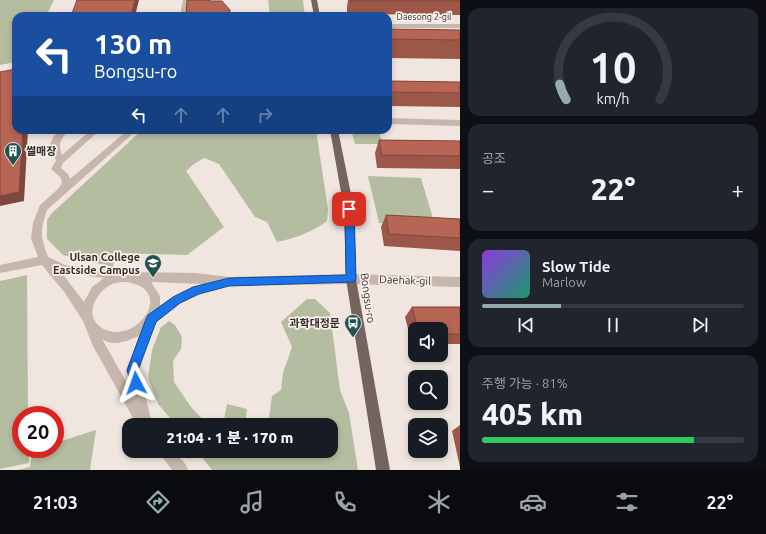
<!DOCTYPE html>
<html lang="ko">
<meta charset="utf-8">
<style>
:root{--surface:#171b24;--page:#20242c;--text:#f1f3f6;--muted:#9ea1a6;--line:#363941;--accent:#95abac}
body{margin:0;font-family:Ubuntu,"Noto Sans KR",sans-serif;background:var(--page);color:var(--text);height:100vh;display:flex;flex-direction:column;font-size:15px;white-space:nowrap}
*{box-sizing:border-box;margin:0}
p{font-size:13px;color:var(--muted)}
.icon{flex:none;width:22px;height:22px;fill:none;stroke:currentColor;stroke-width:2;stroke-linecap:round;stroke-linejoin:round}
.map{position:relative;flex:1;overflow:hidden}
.drawer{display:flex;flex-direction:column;gap:8px;padding:8px;background:#0d0f14;width:306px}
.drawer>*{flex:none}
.top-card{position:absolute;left:12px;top:12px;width:380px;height:122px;border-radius:12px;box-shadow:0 2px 6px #0003;background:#1a4fa0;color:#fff;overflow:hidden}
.controls{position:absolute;left:408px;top:322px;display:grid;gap:8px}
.controls a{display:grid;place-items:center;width:40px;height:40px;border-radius:8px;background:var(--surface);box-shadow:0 2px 6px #0003;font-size:20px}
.speed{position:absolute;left:12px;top:406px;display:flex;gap:8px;font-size:20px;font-weight:700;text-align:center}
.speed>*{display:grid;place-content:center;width:52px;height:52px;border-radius:50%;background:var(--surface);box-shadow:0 2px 6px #0003;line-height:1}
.speed .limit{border:6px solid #d22;background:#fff;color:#111}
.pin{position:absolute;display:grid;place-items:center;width:34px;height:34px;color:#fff;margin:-17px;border-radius:8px;box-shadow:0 2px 6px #0006}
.me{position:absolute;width:44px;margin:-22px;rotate:356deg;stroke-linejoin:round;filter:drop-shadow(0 0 3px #0008)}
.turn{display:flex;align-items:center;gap:14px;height:84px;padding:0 16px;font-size:18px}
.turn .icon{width:52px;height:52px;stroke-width:2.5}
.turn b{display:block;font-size:28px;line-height:34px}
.lanes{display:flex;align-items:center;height:38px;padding:0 16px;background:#0003;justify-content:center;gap:20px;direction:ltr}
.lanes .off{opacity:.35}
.big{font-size:30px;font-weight:800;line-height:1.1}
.drawer .widget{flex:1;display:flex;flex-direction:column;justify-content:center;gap:6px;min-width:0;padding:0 14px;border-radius:12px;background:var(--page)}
.drawer .dial{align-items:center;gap:0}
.dial svg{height:104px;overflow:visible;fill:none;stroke:var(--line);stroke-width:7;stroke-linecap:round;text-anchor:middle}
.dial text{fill:var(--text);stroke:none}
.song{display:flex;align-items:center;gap:12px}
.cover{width:48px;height:48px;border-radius:6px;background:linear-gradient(135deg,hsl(270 70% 55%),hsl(160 70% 35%))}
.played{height:4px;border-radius:2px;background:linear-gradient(90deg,var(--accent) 30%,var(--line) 30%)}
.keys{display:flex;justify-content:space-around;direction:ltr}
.heat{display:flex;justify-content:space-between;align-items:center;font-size:22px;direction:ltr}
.charge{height:6px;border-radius:3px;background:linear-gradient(90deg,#34c759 81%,var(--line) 0)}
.trip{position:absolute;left:122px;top:418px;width:216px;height:40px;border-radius:12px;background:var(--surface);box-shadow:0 2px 6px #0003;font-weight:800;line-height:40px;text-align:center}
.tabs{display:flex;height:64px;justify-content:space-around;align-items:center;background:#090b0e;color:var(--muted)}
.tabs .icon{width:28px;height:28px}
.tabs .active{color:var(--accent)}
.tabs b{font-size:18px;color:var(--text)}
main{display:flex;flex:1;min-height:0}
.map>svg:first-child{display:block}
.green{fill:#b5bda0}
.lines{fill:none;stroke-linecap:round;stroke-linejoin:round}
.minor{fill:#c6b6ac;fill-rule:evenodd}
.major{fill:#75635d;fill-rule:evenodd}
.wall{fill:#9d5749}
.shaded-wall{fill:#80473c}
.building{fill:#b76555;stroke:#80473c}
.route{fill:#1a73e8;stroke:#114b97}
.labels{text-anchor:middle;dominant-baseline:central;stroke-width:3.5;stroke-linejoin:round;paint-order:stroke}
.far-street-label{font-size:9px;fill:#352d2a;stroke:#f8f1ea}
.poi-label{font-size:11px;font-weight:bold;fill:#352d2a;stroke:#f8f1ea;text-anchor:end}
.street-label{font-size:11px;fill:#352d2a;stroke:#f8f1ea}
</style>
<main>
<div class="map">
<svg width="460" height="470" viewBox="0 0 460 470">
<rect width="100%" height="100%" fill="#f0e6df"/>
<!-- green -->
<path class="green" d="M0 0H54L46 16H16V62L0 65Z
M268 0H303L305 16H270Z
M142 130H316L328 209 327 221C311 233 295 238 277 242L267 222 255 217 219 164 204 158 194 164 186 171 224 227 187 255 115 253 113 267 63 255 47 239V220L52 213Z
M351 130H378L383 144H355Z
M368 176 421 178 435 225 379 223Z
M27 275 28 415H21V449H29V463L0 469V281Z
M307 299H315L330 313 340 390 349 413 358 470H212L197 451H331V425H268L272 396 281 390 283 373 292 347 281 322Z
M169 321 175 325 182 337 181 349 173 361 174 382 191 407 208 425H176L158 404 148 377 152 350 161 327Z
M227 404 247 409 245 425H223Z
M96 430 90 470H17L30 467 32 450 55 449V443Z"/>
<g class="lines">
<!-- minor -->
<path class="minor" d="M183 0H189L186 16H180Z
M388 24H460V28H388Z
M388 118 460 120V126L388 124Z
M60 130H69C62 139 57 142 62 155L91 130H100L63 163 61 168 68 174 70 179 128 130H137L47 210C40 232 40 235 48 257L65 265 128 272 196 273 229 277 351 274 460 277V287L351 284 227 286 199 294 181 303 156 322 139 370 151 419 150 425H137L93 346 83 321 65 293 42 265 0 273V265L38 257 31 238 33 223 40 205 58 189 62 183 61 178 51 169 56 161 50 144 54 136ZM61 272 64 273 104 278 92 287 84 302ZM128 282C132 283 138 285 142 287 168 305 126 349 98 325 84 312 99 290 112 284 117 282 123 282 128 282ZM151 282 204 284C188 288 174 296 160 306V296ZM139 336 127 370 132 392 102 339C114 347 127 341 139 336Z
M158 451H174L186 465 188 470H172Z"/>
<!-- major -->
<path class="major" d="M311 0H317L320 16H314Z
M330 130H338L354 209 356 279 390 470H376L346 279 344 209Z"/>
</g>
<!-- wall -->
<path class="wall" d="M348 0H460V15L347 14V7Z
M388 29 460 30V59L388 58Z
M388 81 460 82V107L388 106Z
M379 140 460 141V169L377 168 375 153Z
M386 215 460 219V251L384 246 381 227Z
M412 307H460V344H441V329H415V344H412L405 317Z
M460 425V467L452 431Z"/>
<!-- shaded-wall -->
<path class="shaded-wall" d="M135 0H139L135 16H131Z
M23 130H28L24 201 0 206V196Z"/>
<!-- building -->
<path class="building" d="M77 0H135L131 16H71Z
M187 0H210V1H222L230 10V13L229 16H186Z
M350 0H460V1H350Z
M388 29 460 30V40L388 39Z
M16 69V130H23L19 192 0 196V72Z
M388 81 460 82V93L388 92Z
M379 140 460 141V156L382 155Z
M386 215 460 219V238L389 234Z
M412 307H460V334H441V329H418Z"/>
<!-- route -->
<path class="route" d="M349 206 354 209 356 279 354 282 229 286 199 294 180 303 156 322 138 370 142 383 140 387 136 389 132 387 127 370 146 319 148 315 173 297 193 287 229 278 346 275 345 209Z"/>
<!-- icons -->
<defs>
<symbol id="building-pin" viewBox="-11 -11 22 30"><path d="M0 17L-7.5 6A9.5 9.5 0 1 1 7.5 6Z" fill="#245251" stroke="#f8f1ea"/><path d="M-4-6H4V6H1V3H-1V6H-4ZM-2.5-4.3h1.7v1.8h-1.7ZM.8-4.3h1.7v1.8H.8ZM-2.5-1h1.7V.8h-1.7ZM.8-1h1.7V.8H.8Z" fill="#fff"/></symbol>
<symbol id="university-pin" viewBox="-11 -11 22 30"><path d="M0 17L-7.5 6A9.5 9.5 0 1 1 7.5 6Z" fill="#245251" stroke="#f8f1ea"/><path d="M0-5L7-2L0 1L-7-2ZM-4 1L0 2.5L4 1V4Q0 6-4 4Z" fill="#fff"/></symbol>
<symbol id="bus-pin" viewBox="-11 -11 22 30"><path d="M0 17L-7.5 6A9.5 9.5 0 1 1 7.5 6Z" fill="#245251" stroke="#f8f1ea"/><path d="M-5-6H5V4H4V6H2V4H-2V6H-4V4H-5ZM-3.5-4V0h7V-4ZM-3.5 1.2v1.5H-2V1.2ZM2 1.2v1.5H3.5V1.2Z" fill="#fff"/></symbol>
</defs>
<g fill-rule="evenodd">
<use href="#building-pin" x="3" y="141" width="20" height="27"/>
<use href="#university-pin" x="143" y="253" width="20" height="27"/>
<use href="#bus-pin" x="343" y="313" width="20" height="27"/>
</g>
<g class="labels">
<!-- far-street labels -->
<g class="far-street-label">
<text x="424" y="17">Daesong 2-gil</text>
</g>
<!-- poi labels -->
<g class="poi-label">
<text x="26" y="151" text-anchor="start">썰매장</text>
<text x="140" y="257">Ulsan College<tspan x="140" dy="13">Eastside Campus</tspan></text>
<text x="340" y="323">과학대정문</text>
</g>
<!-- street labels -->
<g class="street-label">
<text transform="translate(405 280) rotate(2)">Daehak-gil</text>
<text transform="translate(368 298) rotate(82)">Bongsu-ro</text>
</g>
</g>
</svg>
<div class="controls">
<a><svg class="icon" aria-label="sound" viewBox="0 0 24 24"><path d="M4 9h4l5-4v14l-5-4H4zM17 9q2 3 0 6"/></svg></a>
<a><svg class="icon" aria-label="search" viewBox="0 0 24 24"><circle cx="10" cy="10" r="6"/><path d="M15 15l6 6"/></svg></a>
<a><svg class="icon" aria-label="layers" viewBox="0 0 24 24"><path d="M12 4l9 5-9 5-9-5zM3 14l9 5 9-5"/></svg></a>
</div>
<div class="speed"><div class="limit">20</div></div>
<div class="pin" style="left:349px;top:209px;background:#d93025"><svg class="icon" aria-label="arrive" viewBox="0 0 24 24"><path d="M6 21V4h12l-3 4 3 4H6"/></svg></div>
<svg class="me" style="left:136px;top:383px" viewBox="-20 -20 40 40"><path d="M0-17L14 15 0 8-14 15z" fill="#1a73e8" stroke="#fff" stroke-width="4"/></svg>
<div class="trip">21:04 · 1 분 · 170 m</div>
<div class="top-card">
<div class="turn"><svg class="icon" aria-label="left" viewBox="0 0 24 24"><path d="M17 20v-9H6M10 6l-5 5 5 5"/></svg><div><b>130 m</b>Bongsu-ro</div></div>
<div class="lanes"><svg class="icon" aria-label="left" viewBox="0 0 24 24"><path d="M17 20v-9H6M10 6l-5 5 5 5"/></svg><svg class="icon off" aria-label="ahead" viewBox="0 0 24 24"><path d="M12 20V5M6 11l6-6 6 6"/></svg><svg class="icon off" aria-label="ahead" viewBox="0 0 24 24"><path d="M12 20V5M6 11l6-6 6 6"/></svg><svg class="icon off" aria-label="right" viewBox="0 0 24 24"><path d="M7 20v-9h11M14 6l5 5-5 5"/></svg></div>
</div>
</div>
<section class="drawer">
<div class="widget dial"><svg viewBox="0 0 100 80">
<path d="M14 69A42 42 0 1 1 86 69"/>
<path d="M14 69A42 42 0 0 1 9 57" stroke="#95abac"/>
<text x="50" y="56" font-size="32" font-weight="700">10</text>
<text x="50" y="72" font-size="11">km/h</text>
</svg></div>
<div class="widget"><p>공조</p>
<div class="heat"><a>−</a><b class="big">22°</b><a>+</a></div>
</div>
<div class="widget">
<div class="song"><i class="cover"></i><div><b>Slow Tide</b><p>Marlow</p></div></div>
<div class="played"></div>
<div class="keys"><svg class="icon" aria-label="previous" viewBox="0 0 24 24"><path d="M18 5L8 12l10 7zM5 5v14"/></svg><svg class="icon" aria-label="pause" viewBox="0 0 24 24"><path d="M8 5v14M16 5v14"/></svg><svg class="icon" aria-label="next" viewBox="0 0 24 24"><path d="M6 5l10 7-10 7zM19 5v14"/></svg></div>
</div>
<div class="widget"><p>주행 가능 · 81%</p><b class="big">405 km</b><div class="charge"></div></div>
</section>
</main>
<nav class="tabs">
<b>21:03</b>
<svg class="icon active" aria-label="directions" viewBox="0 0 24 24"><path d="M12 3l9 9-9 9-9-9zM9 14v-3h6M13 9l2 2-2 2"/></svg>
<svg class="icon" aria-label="music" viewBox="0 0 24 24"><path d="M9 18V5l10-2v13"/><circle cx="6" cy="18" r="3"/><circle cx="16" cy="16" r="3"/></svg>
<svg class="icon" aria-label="phone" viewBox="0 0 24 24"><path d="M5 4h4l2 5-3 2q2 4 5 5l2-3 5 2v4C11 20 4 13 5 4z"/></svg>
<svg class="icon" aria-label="climate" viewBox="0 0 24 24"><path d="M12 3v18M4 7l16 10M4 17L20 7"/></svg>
<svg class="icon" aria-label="car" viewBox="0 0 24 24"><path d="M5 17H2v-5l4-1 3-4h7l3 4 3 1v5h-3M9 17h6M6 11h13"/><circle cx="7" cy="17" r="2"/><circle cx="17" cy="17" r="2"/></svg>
<svg class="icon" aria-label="filters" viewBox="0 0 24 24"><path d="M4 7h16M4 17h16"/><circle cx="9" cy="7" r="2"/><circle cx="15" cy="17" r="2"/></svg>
<b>22°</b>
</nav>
